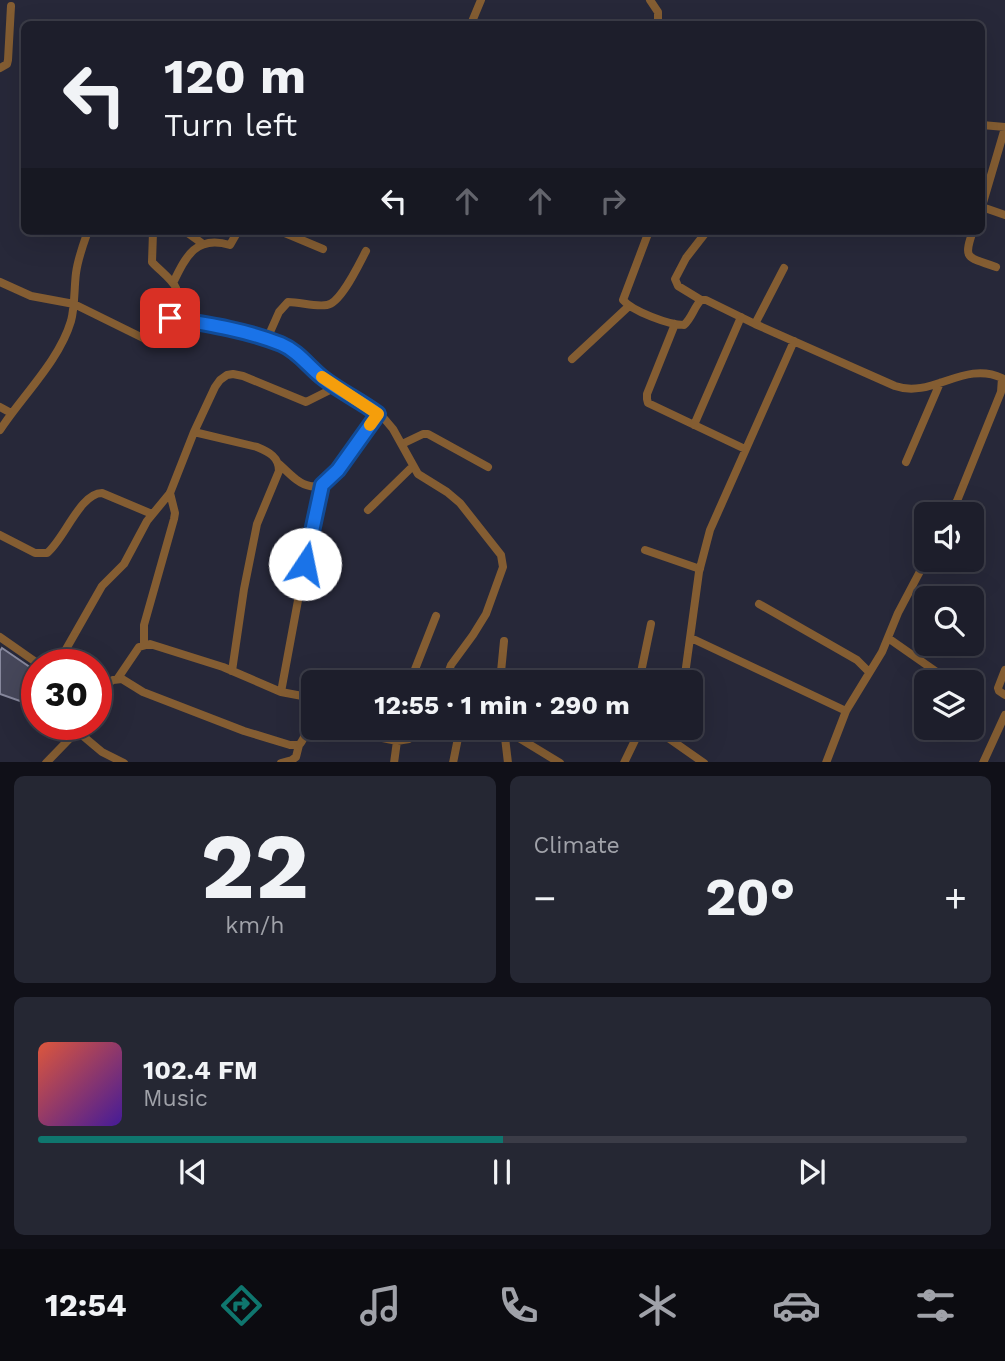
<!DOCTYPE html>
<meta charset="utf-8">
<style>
:root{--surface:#1d1e2b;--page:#252733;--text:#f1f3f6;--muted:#a0a2a9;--line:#3b3c47;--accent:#0f766e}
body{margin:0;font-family:"Work Sans",sans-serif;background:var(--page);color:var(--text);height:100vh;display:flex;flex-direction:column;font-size:26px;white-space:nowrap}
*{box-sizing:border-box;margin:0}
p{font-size:23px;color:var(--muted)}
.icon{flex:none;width:38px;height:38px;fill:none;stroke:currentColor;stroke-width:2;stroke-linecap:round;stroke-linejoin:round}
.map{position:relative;height:762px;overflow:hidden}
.panel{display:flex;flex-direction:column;gap:14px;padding:14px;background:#101018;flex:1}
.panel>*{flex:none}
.banner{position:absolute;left:21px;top:21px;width:964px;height:214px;border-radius:10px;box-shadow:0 7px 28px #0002,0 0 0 2px var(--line);background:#1d1e2b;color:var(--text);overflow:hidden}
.fabs{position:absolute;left:914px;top:502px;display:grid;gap:14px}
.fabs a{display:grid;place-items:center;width:70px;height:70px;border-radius:10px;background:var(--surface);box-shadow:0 7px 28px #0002,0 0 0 2px var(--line);font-size:35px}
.speed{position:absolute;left:21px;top:649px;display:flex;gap:14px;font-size:35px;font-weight:700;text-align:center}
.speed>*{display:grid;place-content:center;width:91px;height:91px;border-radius:50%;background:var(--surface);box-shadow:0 7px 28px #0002,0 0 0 2px var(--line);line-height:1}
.speed .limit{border:10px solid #d22;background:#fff;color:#111}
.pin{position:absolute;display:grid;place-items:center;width:60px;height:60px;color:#fff;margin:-30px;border-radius:14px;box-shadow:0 4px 10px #0006}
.me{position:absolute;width:77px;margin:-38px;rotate:11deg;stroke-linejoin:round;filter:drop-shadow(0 0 5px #0008)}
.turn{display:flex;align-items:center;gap:24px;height:147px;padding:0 28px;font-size:32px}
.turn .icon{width:91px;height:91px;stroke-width:2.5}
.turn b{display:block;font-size:49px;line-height:60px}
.lanes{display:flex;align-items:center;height:66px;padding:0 28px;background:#0003;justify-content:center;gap:35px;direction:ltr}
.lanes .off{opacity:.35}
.big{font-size:52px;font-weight:700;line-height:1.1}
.panel .widget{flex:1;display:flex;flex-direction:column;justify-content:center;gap:10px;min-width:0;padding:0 24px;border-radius:10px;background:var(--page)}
.panel .dial{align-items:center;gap:0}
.dial b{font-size:91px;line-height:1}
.song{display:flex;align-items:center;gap:21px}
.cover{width:84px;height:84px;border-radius:10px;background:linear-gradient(135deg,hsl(10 70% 55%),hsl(260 70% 35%))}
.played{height:7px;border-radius:4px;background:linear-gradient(90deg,var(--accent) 50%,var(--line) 50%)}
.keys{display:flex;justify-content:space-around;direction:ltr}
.heat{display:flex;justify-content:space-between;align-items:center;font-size:38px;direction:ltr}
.panel .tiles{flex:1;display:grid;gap:14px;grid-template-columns:1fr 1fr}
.widget:last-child{grid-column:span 2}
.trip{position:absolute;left:301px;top:670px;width:402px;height:70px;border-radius:10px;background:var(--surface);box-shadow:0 7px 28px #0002,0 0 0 2px var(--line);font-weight:700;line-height:70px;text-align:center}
.menu{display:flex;height:112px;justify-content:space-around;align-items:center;background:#0c0c11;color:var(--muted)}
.menu .icon{width:49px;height:49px}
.menu .selected{color:var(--accent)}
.menu b{font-size:32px;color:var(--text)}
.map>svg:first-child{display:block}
.building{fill:#46475a;stroke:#87889d;stroke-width:2}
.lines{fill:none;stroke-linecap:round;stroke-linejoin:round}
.minor{stroke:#845d32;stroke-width:8}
.route-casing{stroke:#114b97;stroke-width:18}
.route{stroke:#1a73e8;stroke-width:12}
.slow{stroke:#f59e0b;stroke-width:12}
</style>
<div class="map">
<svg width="1005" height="763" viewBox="0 0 1005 763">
<rect width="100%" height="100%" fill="#272839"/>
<!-- building -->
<path class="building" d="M2 648 37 672V676L33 683 35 688 27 699H21L20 701 0 694V651Z"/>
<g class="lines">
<!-- minor -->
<path class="minor" d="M650 0 658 12V24
M471 24 481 0
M0 68 7 64 8 60 11 6
M982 125 1005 127
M982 206 1005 128
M982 207 1005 215
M185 231 203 244
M280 231 323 249
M649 231 623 300C632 311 669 325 684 325 692 318 694 307 701 300H706L755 324 895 386C932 399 964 360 1002 378L1001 392 957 501 950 514
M973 231C962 261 969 257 996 267
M0 282 31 296 74 304 145 339 156 340 159 337C166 324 182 304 176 288 172 279 159 270 152 262L153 232
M173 283C186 256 196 235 230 245L238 231
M701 300 678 286 675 279 686 258 707 231
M170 318 207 324 256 336 282 344 293 350 323 378 382 416 393 429 418 474 447 492 460 503 501 555 503 567 486 614 473 635 451 665 445 682
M675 324 647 394V399L648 403 745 449
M755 324 784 268
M267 339 279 312 288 302C301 302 314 307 327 305 341 303 359 264 366 251
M572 359 629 306
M0 407 11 413
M694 425 741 317
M0 430C23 395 59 361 71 321 75 306 74 289 76 273 78 258 83 245 88 231
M194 432 257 447C269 452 279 457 279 471L257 524 244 589 232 671
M402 444 423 434H428L488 467
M906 462 940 383
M279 464C288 472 298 484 310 486 331 491 367 430 378 414
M368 510 413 466
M0 535 35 553H47C64 540 80 493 102 493L152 514
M645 550 700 569
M759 604 857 660 869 672
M0 637 40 665
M691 638 846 711
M888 638 951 682
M144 644V625L174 519 175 513 170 493
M57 665 102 586 124 564 147 521 170 493 194 432 215 387 220 380 227 375 233 374 243 376 306 402 336 387
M1005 670 998 688 999 691 1005 695
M118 678 139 647 150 644 223 667 281 692 309 541 322 485
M609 678 625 682
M410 682 436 616
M500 682 504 641
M639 682 651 624
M684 682 699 572 710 530 794 341
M96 687H103L113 680 122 679 143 692 244 731 290 745H299C305 739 305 730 313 725
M281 692 313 698
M96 698 103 687
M335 728 397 741 409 739 420 728
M493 728 504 729 560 763
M654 728 704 763
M504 729 508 763
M77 731 102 752 124 763
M674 741 676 728
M46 763 77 731 81 724
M281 763 292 760 296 757 299 745
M394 763 397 741
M453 763 460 728
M624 763 638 734 643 728
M826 763 846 711 882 652 898 613 926 560
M983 763 1005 715"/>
</g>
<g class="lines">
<defs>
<path id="route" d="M170 318C207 324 246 330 281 344 298 351 309 367 323 378 341 392 361 401 378 414L338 470 322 485 305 564"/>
</defs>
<!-- route casing -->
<use href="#route" class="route-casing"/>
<!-- route -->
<use href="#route" class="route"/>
<!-- slow -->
<path class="slow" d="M322 377 378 414 370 425"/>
</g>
</svg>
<div class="fabs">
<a><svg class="icon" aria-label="sound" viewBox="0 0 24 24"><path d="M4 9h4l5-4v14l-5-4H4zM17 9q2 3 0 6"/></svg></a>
<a><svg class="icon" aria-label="search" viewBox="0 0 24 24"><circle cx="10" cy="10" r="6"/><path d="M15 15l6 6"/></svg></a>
<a><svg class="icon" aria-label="layers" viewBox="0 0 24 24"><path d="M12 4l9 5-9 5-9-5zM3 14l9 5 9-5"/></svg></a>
</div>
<div class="speed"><div class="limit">30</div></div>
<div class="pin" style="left:170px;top:318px;background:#d93025"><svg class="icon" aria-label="arrive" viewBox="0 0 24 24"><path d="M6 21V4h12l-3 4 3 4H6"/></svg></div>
<svg class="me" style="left:305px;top:564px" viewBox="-20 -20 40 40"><circle r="19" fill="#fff"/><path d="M0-13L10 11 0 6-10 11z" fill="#1a73e8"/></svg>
<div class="trip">12:55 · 1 min · 290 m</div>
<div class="banner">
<div class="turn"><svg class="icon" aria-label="left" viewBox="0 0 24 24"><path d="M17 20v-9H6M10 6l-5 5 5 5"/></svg><div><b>120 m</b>Turn left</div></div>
<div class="lanes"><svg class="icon" aria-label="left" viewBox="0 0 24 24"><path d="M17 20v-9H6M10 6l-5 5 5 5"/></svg><svg class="icon off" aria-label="ahead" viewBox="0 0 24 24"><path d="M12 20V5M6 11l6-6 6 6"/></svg><svg class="icon off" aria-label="ahead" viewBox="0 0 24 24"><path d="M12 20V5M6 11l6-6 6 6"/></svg><svg class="icon off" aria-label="right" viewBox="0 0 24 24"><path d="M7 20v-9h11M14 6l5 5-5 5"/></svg></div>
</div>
</div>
<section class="panel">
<div class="tiles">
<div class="widget dial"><b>22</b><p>km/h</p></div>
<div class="widget"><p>Climate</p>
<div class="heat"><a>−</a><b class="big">20°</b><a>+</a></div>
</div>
<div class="widget">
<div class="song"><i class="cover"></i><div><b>102.4 FM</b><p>Music</p></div></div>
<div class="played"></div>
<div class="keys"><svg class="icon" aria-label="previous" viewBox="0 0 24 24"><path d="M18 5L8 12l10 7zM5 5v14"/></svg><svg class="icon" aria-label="pause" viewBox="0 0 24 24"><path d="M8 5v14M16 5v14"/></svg><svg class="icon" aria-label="next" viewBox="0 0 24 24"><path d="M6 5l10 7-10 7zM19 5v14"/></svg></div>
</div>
</div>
</section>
<nav class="menu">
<b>12:54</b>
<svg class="icon selected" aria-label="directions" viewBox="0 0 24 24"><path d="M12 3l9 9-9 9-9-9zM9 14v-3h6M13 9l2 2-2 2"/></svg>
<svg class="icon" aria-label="music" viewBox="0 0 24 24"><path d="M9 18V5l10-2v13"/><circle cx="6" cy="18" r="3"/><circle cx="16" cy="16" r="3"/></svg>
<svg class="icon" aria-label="phone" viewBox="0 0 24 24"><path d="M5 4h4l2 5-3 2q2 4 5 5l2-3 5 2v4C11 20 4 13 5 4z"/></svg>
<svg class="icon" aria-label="climate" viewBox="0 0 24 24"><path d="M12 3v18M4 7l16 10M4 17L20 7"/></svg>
<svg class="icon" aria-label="car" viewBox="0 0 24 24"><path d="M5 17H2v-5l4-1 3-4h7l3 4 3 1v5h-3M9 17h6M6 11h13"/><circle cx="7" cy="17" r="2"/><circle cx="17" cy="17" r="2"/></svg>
<svg class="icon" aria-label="filters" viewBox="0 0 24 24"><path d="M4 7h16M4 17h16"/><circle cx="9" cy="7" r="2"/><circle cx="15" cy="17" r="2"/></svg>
</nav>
